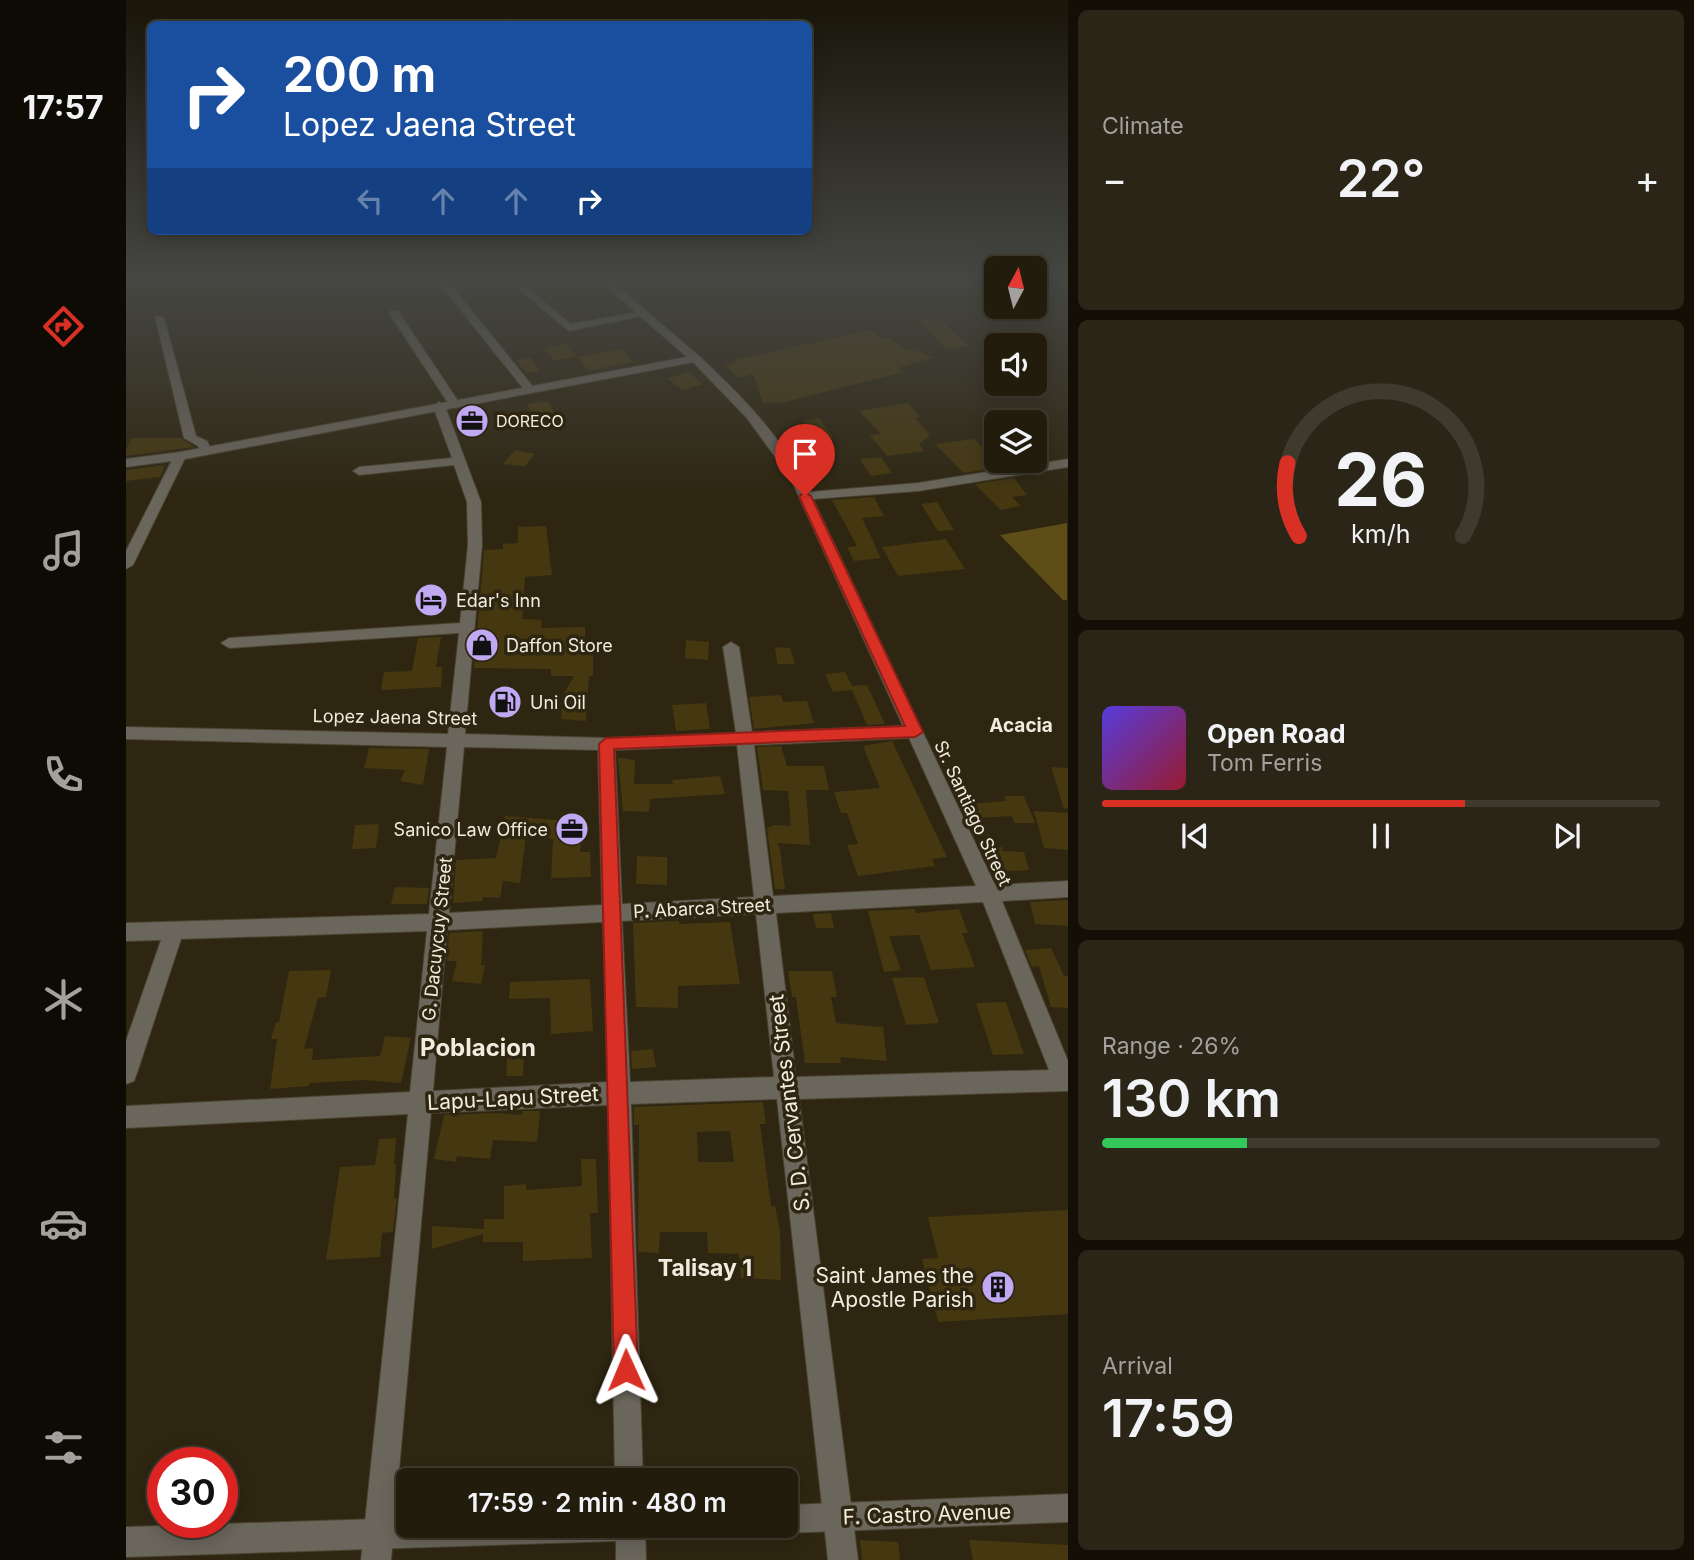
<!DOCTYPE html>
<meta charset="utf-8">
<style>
:root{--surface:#221c0d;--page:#2a2516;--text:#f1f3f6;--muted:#a2a19d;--line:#3f3a2e;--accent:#d93025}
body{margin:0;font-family:Inter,sans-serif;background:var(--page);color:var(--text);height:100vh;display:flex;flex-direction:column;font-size:26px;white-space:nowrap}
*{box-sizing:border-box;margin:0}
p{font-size:23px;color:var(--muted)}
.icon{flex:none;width:38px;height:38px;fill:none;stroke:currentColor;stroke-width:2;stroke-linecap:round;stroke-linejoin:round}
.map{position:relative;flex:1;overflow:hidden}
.panel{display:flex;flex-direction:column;gap:10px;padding:10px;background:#130f07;width:626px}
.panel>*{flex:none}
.hud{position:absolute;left:21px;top:21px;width:665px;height:214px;border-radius:10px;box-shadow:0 4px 18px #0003,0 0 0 2px var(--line);background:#1a4fa0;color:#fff;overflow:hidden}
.needle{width:46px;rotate:7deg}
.controls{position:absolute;left:858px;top:256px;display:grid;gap:14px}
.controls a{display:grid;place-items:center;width:63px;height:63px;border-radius:10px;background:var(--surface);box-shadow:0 4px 18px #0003,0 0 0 2px var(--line);font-size:35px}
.speed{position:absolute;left:21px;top:1447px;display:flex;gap:14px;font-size:35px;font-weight:700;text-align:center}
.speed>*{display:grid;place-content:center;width:91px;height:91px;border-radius:50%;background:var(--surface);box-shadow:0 4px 18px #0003,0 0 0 2px var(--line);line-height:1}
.speed .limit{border:10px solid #d22;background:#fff;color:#111}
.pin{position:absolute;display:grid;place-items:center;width:60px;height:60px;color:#fff;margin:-72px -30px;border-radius:50% 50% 50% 0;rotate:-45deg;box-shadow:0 0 7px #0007}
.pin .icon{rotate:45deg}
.me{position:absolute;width:77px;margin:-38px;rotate:359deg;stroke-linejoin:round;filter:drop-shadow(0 0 5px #0008)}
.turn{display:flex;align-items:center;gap:24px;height:147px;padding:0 21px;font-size:32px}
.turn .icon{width:91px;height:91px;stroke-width:2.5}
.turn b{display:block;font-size:49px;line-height:60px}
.lanes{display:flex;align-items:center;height:66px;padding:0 21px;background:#0003;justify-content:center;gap:35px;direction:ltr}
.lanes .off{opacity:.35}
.big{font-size:52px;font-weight:600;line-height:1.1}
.panel .card{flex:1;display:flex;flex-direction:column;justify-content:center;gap:10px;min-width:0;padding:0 24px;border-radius:10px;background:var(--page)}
.panel .dial{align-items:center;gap:0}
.dial svg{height:182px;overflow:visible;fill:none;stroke:var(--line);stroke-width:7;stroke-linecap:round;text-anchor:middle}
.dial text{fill:var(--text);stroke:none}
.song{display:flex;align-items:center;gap:21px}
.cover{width:84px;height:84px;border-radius:10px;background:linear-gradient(135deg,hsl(250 70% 55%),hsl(350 70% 35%))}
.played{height:7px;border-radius:4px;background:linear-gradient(90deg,var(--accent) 65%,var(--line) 65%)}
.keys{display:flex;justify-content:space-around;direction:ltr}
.heat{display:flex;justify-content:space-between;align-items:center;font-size:38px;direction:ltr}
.charge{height:10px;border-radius:5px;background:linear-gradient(90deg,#34c759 26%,var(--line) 0)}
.trip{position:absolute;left:270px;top:1468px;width:402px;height:70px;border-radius:10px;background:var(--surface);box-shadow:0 4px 18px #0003,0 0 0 2px var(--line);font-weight:600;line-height:70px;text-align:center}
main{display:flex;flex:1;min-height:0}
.tab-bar{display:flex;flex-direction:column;width:126px;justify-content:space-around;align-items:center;background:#0e0b05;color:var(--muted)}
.tab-bar .icon{width:49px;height:49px}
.tab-bar .selected{color:var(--accent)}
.tab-bar b{font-size:32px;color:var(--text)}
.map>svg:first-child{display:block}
.green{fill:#5f4d18}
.building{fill:#453710;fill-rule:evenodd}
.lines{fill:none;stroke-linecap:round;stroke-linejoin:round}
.minor-casing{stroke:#49422e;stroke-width:2}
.tertiary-casing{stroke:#49422e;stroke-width:2}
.minor{fill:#6a665c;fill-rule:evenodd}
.tertiary{fill:#6a665c;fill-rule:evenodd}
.route{fill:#d93025;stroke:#8d1f18;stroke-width:2}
.labels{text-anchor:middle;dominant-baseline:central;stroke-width:7;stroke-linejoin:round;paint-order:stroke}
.far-poi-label{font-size:16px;fill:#f1ecdf;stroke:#2e2611;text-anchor:start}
.poi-label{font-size:18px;fill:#f1ecdf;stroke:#2e2611;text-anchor:start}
.street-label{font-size:18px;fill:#f1ecdf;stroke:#2e2611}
.neighbourhood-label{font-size:19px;font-weight:bold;fill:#f1ecdf;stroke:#2e2611}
.near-street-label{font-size:21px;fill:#f1ecdf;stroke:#2e2611}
.near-poi-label{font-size:21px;fill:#f1ecdf;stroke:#2e2611;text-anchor:end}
.near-neighbourhood-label{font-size:23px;font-weight:bold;fill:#f1ecdf;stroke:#2e2611}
.near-quarter-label{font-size:24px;font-weight:bold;fill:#f1ecdf;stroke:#2e2611}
</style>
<main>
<nav class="tab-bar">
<b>17:57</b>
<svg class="icon selected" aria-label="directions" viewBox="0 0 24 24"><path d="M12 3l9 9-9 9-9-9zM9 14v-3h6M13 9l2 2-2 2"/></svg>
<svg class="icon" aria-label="music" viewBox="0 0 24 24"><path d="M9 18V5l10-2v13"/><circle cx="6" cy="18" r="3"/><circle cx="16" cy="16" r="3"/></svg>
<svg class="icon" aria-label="phone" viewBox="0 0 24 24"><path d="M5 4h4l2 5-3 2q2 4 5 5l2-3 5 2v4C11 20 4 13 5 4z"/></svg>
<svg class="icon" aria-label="climate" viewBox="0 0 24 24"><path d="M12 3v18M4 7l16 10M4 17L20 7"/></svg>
<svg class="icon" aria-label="car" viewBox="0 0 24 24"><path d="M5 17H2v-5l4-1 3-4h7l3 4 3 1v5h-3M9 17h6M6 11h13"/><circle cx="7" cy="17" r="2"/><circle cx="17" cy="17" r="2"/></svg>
<svg class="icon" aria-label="filters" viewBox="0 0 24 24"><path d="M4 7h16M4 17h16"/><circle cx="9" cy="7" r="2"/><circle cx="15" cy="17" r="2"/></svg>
</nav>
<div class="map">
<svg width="942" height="1560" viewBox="0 0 942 1560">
<rect width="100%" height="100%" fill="#2e2611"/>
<!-- green -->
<path class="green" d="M941 523V600H937L874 535Z"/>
<!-- building -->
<path class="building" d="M812 319 821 325 843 346 821 349 793 321Z
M744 330 756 339 763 338 782 350 790 348 806 358 772 368 778 372 651 404 650 402 637 403 627 374 613 378 599 365 611 362 609 360Z
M439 344 450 356 429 361 418 349Z
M496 349 507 362 462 371 452 357Z
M405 358 413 371 400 373 390 360Z
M562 372 577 384 556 390 541 378Z
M422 401 433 423 412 426 401 404Z
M782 403 794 417 789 418 804 435 793 444 798 451 761 456 744 435 755 434 733 411Z
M693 418 708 438 690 440 677 421Z
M6 438H55L68 447 0 456V449Z
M848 439 864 454 870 453V460H875L879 466 838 473 809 444Z
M389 450 409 454 399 466 377 464Z
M755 457 766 473 745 476 734 459Z
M690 458 697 471 676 473 668 460Z
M39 465 34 477 0 481V470Z
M888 478 901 495 886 497 895 506 875 510 849 484Z
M748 497 758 516 736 518 755 558 728 561 721 547 731 546 706 500Z
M811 502 828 530 812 531 795 504Z
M420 526 426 575 399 577 396 619 416 620 415 628 459 627V645H467V676H463L460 721 435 719 437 695 448 676H425V669L348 668 358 550 377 549V544L392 543V527Z
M820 539 839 569 772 576 756 547Z
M315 637 310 667H316L315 687 255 690 258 672 286 671 292 638Z
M560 640 583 642 582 660 559 658Z
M649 647 664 648 669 664H651Z
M719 672 726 686 741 685 759 724 741 725 726 690 707 692 699 674Z
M655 695 657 702 681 701 688 723 628 729 623 697Z
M580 703 584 729 550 731 546 705Z
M766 741 821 857 806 859 809 866 732 876 721 845 732 844 721 813H715L708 792 754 788 737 746Z
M655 746 661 766H698L703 790H680L684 845 651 843 654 848 659 889H649L641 828 648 825 665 826 662 791 637 790 631 747Z
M243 748 303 749 297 785 274 781 279 770 238 768Z
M492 758 509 760 508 784H547L546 780 594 776 599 794 524 799 523 812 497 811Z
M925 767 942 768V808L938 809Z
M878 796H898L909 823H888L886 816 850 818 843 804 880 801Z
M908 811 942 813V850L918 848Z
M379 816 458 822 454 852H464L465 877 425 878 427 839 400 836 394 883 377 881 374 898 357 897V901L327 903 330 860 370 858Z
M253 824 250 848 226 849 229 825Z
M876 847 877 851 898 852 903 870 866 872 855 848Z
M511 856 541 857V885L510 884Z
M269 887 303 888 301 904H265Z
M942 900V926L909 924 904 902Z
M789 909 790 913 833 909 842 933H836L849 967 805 970 793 935 763 936 775 970 758 972 742 911Z
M705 913 708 928H690L687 914Z
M553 921V924L604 922 614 984 552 986V1008L510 1007 507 923Z
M357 931 355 965H359L355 984 326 981 331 961H321L323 933Z
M925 948 938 976H942V1008L925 1007 913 966 906 967 899 950Z
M205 970 200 997 192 998 178 1049 187 1048 186 1060 254 1056 259 1036 285 1038 275 1083 239 1080 183 1083V1086L144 1089 151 1039H145L150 1022H153L163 971Z
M662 971H706L711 997H705L710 1023 757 1027 761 1061 714 1057 715 1063H679L670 997H666Z
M798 977 813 1023 780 1025 766 978Z
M464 979 467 1031 425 1034 424 998 383 999 384 982Z
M880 1002 898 1054 867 1055 850 1003Z
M382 1041H399L397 1076H380Z
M527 1049 530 1067 506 1069 505 1051Z
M637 1102 640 1124H634L645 1206H649L654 1231 655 1280 615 1278 613 1254 582 1253 581 1232H534L533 1253 512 1252 513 1125H508V1107ZM604 1131 608 1162H572L571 1132Z
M396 1111H414L411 1142 367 1140 364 1159 331 1156 330 1162 308 1159 318 1115 371 1113 396 1115Z
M270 1138 268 1164H270L268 1198H271L267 1232 256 1233 254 1257 200 1260 214 1167 249 1165 253 1139Z
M455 1159H470L472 1213H464L466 1258 397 1261V1242H357V1234L306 1249V1226L358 1229V1219H378V1186L400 1184V1190L456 1186Z
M942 1210V1314L812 1322 796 1259 812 1258 802 1217Z
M734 1540 772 1542 774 1560H736Z
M843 1540 942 1545V1560H847Z"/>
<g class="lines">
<defs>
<path id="minor" d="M310 279H320L408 388V392H400Z
M396 284 445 324 519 311 524 314 443 331 393 289V285Z
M264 311H272L334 404 332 406H324L263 313Z
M29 316 38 318 70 436 81 441 86 451 84 454H76L72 446 58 438Z
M566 357H574C616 396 658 439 683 492L792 483 942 459V467L792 491 687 499 869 885 942 881V897L876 901 942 1061V1091L673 1099 732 1560H702L651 1099 505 1104 517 1480H489L482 1105 305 1113 265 1560H235L282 1114 0 1128V1106L284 1092 301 931 55 939 11 1073 8 1081 0 1084V1041L35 940 0 941V923L303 914 321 747 0 739V727L322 734 333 633 103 648 95 643 103 638 334 623 342 545 341 502 328 465 233 475 227 471 233 467 326 458 307 406 313 402 319 406 355 502 356 545 339 734 480 738 610 733 597 647 605 642 613 647 626 732 777 726 664 477 620 417 566 361ZM783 738 850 886 647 896 628 745ZM611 745 628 897 496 904 489 750ZM338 747 472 750 476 905 323 913ZM857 902 923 1070 670 1077 650 913ZM630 914 648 1077 504 1082 496 921ZM477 922 482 1082 307 1091 321 930Z
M54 452 60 456 7 565 0 569V551L48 456Z"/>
<path id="tertiary" d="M472 279H483L574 357V361L54 460 0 467V459L54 452 561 357Z
M932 279H942V286Z
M942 1494V1522L660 1533 648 1526H660V1505Z
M282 1518V1526H519L520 1560H490V1541L0 1557V1527Z"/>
</defs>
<!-- minor casing -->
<use href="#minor" class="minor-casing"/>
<!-- tertiary casing -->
<use href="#tertiary" class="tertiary-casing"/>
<!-- minor -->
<use href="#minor" class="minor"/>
<!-- tertiary -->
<use href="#tertiary" class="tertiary"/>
</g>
<!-- sky -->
<linearGradient id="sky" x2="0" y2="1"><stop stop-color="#191509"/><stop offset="0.56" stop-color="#464743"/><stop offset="1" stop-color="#464743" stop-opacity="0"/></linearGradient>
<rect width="942" height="498" fill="url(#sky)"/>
<!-- route -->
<path class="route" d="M679 492 685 496 797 732 789 737 488 749 512 1370 509 1378 500 1382 491 1378 488 1370 473 744 480 738 779 726 673 496Z"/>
<!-- icons -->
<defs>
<symbol id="office-disc" viewBox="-11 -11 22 22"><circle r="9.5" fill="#c1a8f3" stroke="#2e2611"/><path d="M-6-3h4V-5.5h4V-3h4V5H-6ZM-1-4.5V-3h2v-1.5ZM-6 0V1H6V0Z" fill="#111"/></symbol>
<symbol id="hotel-disc" viewBox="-11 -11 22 22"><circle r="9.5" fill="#c1a8f3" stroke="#2e2611"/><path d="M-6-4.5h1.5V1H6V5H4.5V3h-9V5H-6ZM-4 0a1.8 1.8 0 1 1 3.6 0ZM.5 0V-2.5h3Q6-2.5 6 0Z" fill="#111"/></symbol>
<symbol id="shop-disc" viewBox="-11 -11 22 22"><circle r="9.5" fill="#c1a8f3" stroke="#2e2611"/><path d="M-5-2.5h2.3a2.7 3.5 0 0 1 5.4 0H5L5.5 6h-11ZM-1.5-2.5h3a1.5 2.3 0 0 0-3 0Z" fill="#111"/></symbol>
<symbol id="fuel-disc" viewBox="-11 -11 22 22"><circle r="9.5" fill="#c1a8f3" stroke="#2e2611"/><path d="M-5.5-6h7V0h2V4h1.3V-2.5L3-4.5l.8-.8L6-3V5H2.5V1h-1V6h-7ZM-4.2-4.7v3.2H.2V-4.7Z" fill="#111"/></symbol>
<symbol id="building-disc" viewBox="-11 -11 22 22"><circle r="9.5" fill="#c1a8f3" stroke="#2e2611"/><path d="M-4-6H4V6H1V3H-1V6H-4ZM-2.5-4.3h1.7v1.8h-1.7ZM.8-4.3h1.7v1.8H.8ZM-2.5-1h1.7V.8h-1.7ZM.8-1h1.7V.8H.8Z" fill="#111"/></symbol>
</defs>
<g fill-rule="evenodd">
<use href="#office-disc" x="327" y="402" width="38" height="38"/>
<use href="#hotel-disc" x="286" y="581" width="38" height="38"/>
<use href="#shop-disc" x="337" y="626" width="38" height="38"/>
<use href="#fuel-disc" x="360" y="683" width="38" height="38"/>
<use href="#office-disc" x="427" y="810" width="38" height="38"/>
<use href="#building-disc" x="853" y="1268" width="38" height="38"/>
</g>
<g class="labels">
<!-- far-poi labels -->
<g class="far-poi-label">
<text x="370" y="421">DORECO</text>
</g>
<!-- poi labels -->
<g class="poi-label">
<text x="330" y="600">Edar's Inn</text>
<text x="380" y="645">Daffon Store</text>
<text x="404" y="702">Uni Oil</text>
<text x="422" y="829" text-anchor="end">Sanico Law Office</text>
</g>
<!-- street labels -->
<g class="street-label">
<text transform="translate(269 717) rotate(1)">Lopez Jaena Street</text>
<text transform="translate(847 813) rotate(65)">Sr. Santiago Street</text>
<text transform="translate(576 908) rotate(-3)">P. Abarca Street</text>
<text transform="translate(311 939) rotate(-84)">G. Dacuycuy Street</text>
</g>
<!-- neighbourhood labels -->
<g class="neighbourhood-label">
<text x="895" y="725">Acacia</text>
</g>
<!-- near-street labels -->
<g class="near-street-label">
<text transform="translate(387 1098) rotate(-3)">Lapu-Lapu Street</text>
<text transform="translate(663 1103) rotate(-97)">S. D. Cervantes Street</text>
<text transform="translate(801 1514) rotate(-2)">F. Castro Avenue</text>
</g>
<!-- near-poi labels -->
<g class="near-poi-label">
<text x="848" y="1275">Saint James the<tspan x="848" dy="24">Apostle Parish</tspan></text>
</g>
<!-- near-neighbourhood labels -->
<g class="near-neighbourhood-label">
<text x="579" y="1268">Talisay 1</text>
</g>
<!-- near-quarter labels -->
<g class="near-quarter-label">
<text x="352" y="1047">Poblacion</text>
</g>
</g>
</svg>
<div class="controls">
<a><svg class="needle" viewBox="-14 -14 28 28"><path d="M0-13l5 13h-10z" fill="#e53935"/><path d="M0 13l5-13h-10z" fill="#a2a19d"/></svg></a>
<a><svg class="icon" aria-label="sound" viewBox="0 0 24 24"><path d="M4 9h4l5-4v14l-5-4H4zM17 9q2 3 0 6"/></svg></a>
<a><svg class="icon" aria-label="layers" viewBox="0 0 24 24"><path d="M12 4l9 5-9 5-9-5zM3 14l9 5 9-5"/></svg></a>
</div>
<div class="speed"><div class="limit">30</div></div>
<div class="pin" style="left:679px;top:496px;background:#d93025"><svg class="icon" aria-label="arrive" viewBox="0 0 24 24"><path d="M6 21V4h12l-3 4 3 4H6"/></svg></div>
<svg class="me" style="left:500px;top:1370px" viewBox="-20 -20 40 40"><path d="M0-17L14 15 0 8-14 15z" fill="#d93025" stroke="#fff" stroke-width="4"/></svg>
<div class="trip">17:59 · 2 min · 480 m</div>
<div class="hud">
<div class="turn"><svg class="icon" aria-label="right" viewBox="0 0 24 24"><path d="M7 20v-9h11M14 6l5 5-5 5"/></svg><div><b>200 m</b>Lopez Jaena Street</div></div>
<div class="lanes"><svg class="icon off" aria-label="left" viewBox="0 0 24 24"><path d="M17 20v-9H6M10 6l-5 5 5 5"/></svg><svg class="icon off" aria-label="ahead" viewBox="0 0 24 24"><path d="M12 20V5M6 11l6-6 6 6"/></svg><svg class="icon off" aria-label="ahead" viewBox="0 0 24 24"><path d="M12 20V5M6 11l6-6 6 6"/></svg><svg class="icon" aria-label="right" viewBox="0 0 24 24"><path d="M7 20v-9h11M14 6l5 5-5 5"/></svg></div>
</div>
</div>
<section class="panel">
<div class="card"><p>Climate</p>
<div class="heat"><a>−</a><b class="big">22°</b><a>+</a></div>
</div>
<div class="card dial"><svg viewBox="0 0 100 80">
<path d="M14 69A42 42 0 1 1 86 69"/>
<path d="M14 69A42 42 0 0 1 9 37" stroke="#d93025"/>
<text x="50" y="56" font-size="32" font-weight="700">26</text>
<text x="50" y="72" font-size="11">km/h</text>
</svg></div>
<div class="card">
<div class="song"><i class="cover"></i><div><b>Open Road</b><p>Tom Ferris</p></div></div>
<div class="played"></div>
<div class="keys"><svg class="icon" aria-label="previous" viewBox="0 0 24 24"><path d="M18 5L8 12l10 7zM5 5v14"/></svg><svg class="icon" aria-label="pause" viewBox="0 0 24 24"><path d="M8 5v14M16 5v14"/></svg><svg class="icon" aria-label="next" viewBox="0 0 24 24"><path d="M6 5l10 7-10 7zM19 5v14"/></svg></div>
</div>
<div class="card"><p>Range · 26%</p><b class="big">130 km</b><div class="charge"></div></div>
<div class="card"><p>Arrival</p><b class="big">17:59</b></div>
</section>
</main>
